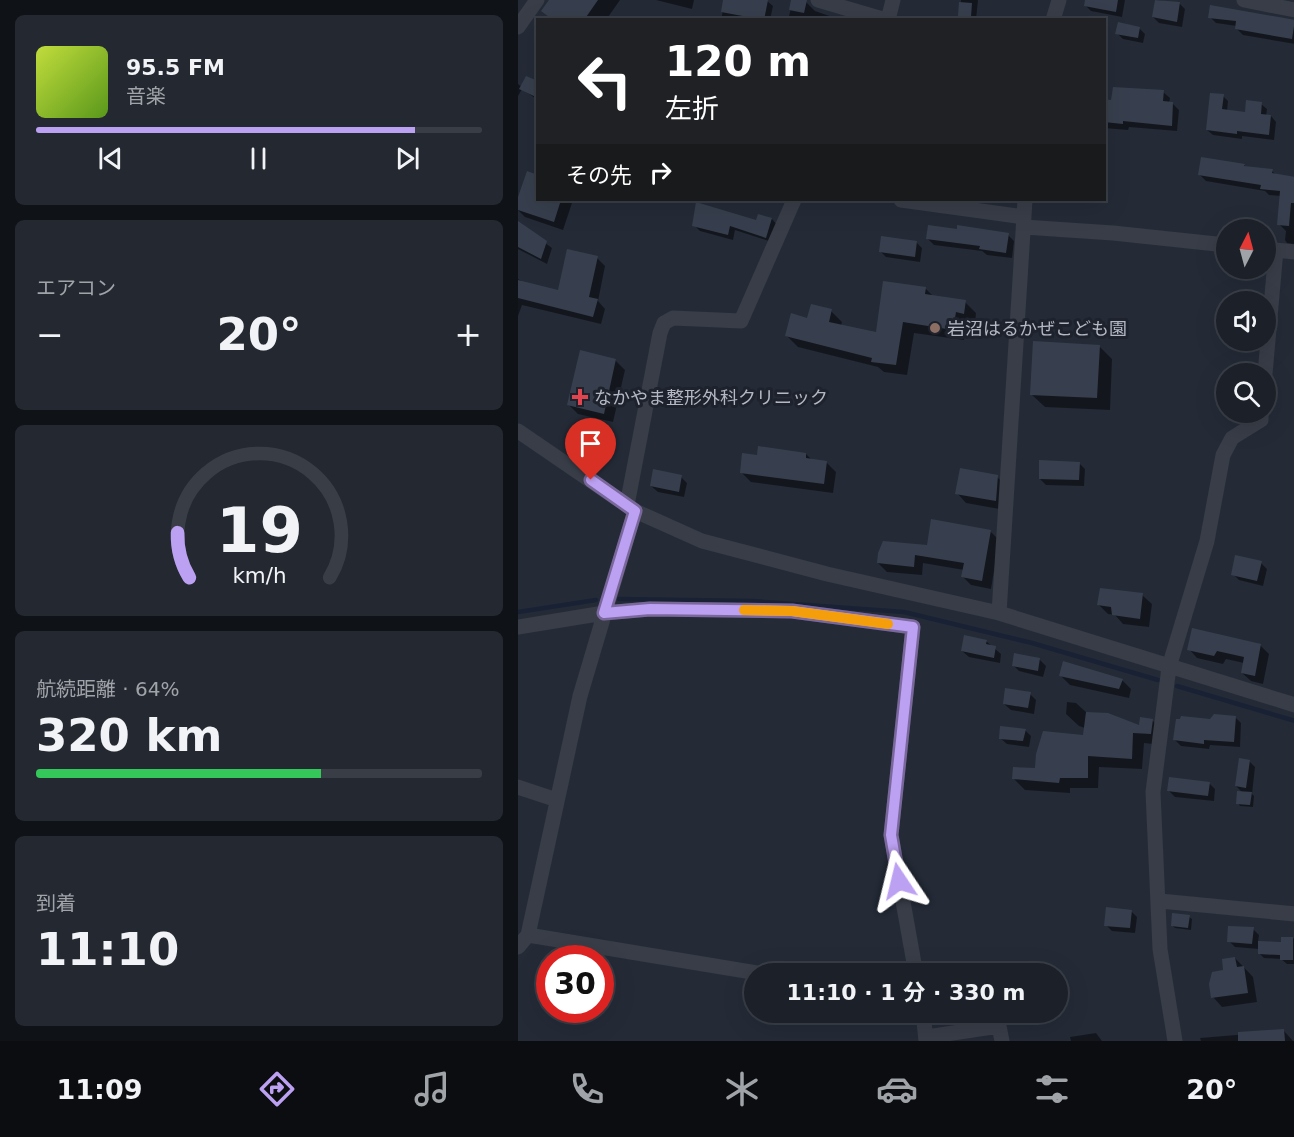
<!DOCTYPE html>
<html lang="ja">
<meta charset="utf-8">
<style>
:root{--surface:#1b2029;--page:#242831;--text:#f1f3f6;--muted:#a0a3a8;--line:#393e46;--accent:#bca0f2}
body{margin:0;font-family:"DejaVu Sans","Noto Sans JP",sans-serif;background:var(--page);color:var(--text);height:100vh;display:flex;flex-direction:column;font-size:22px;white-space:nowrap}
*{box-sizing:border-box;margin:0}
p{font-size:20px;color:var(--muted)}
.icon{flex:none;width:33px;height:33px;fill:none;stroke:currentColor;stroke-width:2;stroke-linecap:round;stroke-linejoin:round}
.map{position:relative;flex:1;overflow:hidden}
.panel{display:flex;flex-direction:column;gap:15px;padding:15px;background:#0f1217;width:518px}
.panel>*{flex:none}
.hud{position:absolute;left:18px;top:18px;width:570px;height:183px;border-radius:0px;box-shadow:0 6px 24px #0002,0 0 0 2px var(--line);background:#202124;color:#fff;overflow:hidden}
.needle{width:39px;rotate:6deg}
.fabs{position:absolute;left:698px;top:219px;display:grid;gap:12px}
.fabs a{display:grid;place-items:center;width:60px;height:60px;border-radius:50%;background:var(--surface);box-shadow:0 6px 24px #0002,0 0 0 2px var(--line);font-size:30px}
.speed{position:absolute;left:18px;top:945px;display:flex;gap:12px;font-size:30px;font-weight:700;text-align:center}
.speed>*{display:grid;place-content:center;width:78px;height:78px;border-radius:50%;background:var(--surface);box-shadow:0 6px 24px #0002,0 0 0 2px var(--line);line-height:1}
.speed .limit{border:9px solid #d22;background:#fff;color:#111}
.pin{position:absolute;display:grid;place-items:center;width:51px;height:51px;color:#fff;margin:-62px -26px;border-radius:50% 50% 50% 0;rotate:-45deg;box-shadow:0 0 6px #0007}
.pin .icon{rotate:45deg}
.me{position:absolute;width:66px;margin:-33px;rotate:350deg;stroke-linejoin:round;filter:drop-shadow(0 0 4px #0008)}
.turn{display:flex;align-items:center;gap:21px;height:126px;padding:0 30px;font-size:27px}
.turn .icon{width:78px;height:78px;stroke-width:2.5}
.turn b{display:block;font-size:42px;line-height:51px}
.then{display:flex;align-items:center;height:57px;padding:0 30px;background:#0003;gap:12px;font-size:22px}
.big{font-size:45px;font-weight:700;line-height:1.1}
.panel .tile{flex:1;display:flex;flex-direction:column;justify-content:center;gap:9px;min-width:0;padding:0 21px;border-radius:9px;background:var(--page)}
.panel .dial{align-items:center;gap:0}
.dial svg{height:156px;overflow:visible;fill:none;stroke:var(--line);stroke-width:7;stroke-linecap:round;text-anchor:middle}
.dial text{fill:var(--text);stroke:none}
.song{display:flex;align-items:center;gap:18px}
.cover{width:72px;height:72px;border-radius:9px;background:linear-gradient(135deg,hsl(70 70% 55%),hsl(90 70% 35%))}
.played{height:6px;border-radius:3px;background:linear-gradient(90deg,var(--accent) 85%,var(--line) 85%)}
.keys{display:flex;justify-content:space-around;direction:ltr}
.heat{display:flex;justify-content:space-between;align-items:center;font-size:33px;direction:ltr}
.charge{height:9px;border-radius:4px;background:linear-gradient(90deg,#34c759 64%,var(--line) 0)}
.trip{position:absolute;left:226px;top:963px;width:324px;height:60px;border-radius:30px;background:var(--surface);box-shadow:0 6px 24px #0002,0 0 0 2px var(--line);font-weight:700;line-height:60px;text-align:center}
.menu{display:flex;height:96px;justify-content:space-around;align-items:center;background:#0b0d10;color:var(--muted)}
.menu .icon{width:42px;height:42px}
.menu .active{color:var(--accent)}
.menu b{font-size:27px;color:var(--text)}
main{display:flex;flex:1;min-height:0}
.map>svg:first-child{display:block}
.shadow{fill:#0007}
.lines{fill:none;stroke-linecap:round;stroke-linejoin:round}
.stream{stroke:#192234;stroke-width:4.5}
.building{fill:#373f4e}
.minor{stroke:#383d48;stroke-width:15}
.route-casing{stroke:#7a689d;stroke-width:15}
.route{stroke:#bca0f2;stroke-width:10}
.slow{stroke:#f59e0b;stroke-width:10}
.education-dot{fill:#8d6e63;stroke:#1d222d;stroke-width:2}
.health-dot{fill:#e0444e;stroke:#1d222d;stroke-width:2}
.labels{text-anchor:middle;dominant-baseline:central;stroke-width:6;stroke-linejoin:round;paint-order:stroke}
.poi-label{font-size:18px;fill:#b3b8c4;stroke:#1d222d;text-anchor:start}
</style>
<main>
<section class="panel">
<div class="tile">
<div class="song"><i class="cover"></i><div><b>95.5 FM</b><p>音楽</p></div></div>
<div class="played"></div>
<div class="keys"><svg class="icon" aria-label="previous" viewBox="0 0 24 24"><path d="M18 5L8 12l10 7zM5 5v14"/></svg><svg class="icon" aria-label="pause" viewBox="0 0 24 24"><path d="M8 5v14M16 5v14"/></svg><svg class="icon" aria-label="next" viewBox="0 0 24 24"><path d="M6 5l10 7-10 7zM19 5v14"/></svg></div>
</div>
<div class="tile"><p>エアコン</p>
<div class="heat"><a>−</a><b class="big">20°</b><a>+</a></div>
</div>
<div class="tile dial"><svg viewBox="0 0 100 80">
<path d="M14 69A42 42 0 1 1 86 69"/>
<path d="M14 69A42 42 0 0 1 8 46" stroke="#bca0f2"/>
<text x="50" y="56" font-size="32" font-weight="700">19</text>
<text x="50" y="72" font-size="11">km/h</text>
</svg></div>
<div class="tile"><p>航続距離 · 64%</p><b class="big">320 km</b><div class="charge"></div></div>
<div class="tile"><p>到着</p><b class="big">11:10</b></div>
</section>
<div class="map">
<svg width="777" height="1041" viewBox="0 0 777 1041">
<rect width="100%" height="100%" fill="#242b37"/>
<!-- shadow -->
<path class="shadow" d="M33 0H102L88 20H34L25 11Z
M138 0H176L174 9Z
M207 0 249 1 255 6 252 20H203Z
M275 0 288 2 297 11 323 20H270Z
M443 0H460L458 20H445L441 16Z
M568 0H607L604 17 573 11 567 5Z
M638 0 661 3 667 9 664 27 641 23 635 17Z
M692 17 777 21V44L725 35 719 29V26L698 23Z
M621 28 627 34 625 43 605 39 599 33Z
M20 83V100L4 89 0 96V84L4 87Z
M645 92 652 98 651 103H654L661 110 659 131 611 127 610 130 586 128V101H595Z
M705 96 710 101 709 111 728 113 743 104 749 109 748 116H753L758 122 756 140 724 136V139L695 135 689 130Z
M726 165 729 168 754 171 759 176 777 178V244L769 243 767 240 768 231 761 224 763 196 751 195 747 191 688 181 681 174Z
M20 200H55L45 230 7 217 0 210V202Z
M254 219 259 225 254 242 217 230 215 240 182 231 176 225 239 222Z
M0 223 34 248 29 264 0 249Z
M440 231 490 235 496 241 494 258 469 255 464 251 416 245 410 239Z
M398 242 404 248 402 262 368 257 362 251Z
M79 258 87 266 80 301 87 309 83 324 4 305 0 316V279L5 282 41 291Z
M408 289 416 297 447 302 458 313 457 324 448 323 446 340 396 333 389 375 366 372 360 367 280 347 269 336 290 319 313 311 324 322 323 326 359 334Z
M581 346 594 359 592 410 527 407 514 395Z
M97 360 107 370 95 422 60 414 51 405Z
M288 454 294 460 308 462 318 472 315 493 233 482 223 472 240 457Z
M561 463 567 469 566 486 528 485 522 479Z
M163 477 169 483 166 497 140 492 133 486Z
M479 477 489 486 487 510 448 503 439 493Z
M472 531 481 540 473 589 453 585 445 577 446 570 405 563 404 575 369 572 360 563 410 547Z
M743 563 749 569 745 586 721 580 715 574Z
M624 595 634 604 631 627 605 624 597 615 590 614 581 605Z
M468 641 483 654 482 663 451 657 444 651Z
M742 645 751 654 745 684 733 681 724 673 726 663 708 659 705 664 679 658 671 649Z
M522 660 528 666 525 677 501 671 495 665Z
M543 676 604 680 613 689 611 698 552 685Z
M512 694 518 700 516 714 493 710 486 704Z
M549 702 558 703 569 713 623 727 634 720 645 731 643 745 626 743 624 769 581 767 580 788H552V793L507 790 496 779 519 770 566 736 567 728 561 726 548 714Z
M717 717 723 723 722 747 692 745 691 749 663 746 657 740 664 720 693 721Z
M507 730 513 736 511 747 489 744 482 738Z
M731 761 737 767 734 794 736 796 735 807 722 806 720 803 725 793 718 786Z
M691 783 697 789 696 801 657 797 651 791Z
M613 911 619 917 617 933 594 931 588 925Z
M671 917 674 919 673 930 657 928 654 925Z
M735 929 741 935 740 942 764 943 775 938 777 940V964H769L763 959 746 958 741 953V949L717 947 711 941Z
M717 958 735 977 739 1002 704 1007 695 997 707 971Z
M766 1031 775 1041H683L682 1038Z
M578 1033 584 1041H553L552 1037Z"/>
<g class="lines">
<!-- stream -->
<path class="stream" d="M101 599 234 601 386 612 514 643 640 680
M0 612 78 600
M659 686 777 721"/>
</g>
<!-- building -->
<path class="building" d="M31 0H80L66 20H35L23 11Z
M205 0H250L246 20 203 12Z
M273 0H289L286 13 271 10Z
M567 0H600L598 12 566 6Z
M637 0 662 2 659 22 634 17Z
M441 2 454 3 453 17 440 16Z
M692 5 777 20 774 39 717 29 718 21 690 18Z
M600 22 622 27 620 38 597 34Z
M8 76 20 81V98L1 89Z
M595 87 646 90 645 101 655 102 654 126 605 121V124L586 122V99L593 100Z
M692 93 706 94 704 109 727 112 728 100 744 102 743 114 753 115 751 135 719 131V134L688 130Z
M683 157 727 164 726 166 755 169 754 173 777 177V203H773L771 226 759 225 762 191 742 189 743 185 680 175Z
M9 171 20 175V200H43L36 222 0 210V197Z
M178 202 238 220 240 214 254 218 248 238 212 226 210 235 174 226Z
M0 221 29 241 23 259 0 247Z
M410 225 439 229V225L491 233 488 253 461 249 462 246 408 239Z
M363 236 399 241 397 257 361 252Z
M49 249 80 256 71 297 80 299 75 317 0 298V280L40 290Z
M365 281 408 287 407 294 448 300 446 314 438 312 435 330 385 322 378 365 353 362 354 358 267 336 273 313 289 318 293 304 314 309 311 322 358 332Z
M515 341 582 345 579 398 512 395Z
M62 350 98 359 86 414 49 405Z
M240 446 288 453V458L309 461 306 484 222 473 224 453 239 455Z
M521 460 562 462 561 480 521 479Z
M442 468 480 475 478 501 437 494Z
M135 469 164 475 161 492 132 486Z
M413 519 473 530 464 581 443 577 446 563 397 555 396 567 359 563 360 553 365 541 409 545Z
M717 555 744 561 739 581 713 575Z
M582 588 625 593 622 619 594 615 593 607 579 605Z
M674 628 743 644 737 676 723 673 726 657 699 651 696 656 669 650Z
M446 635 469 640 468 644 478 646 476 658 443 651Z
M496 653 522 658 520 671 494 666Z
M545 661 605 679 601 689 541 676Z
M487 688 513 692 510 708 485 704Z
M568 712 590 713 621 725 622 717 635 719 633 734 615 733 614 759 570 756V778H542L541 783 494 779 495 767 517 768 518 754 525 731 565 735Z
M696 714 718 716 716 742 686 740V744L655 740 658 719H662L663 716 692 719Z
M482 726 508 729 505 741 481 739Z
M721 758 732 760 728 788 717 786Z
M651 777 692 782 690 796 649 791Z
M719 791 734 792 732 805 718 804Z
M588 907 614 910 612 928 586 926Z
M654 913 672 915 670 928 653 926Z
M710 926 736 927 734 944 709 942Z
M763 937H775V960H762V955L740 954V941L763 942Z
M717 957 719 967 726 966 730 993 693 998 691 984 694 972 705 970 704 959Z
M766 1029 767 1041H720V1032Z"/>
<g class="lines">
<!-- minor -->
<path class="minor" d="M300 0 368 20
M726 0 777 10
M370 20 375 0
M535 20 541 0
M0 27 19 0
M383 200 506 217
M506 227 595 233 708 245
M747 249 777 252
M747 374 758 250
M0 431 117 511 184 541 309 574 481 613 777 705
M109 505 142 333 146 323 155 318 223 321 276 200
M481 613 507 200
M0 627 86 613 132 609 274 611 395 627 373 835 398 974
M0 787 39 800
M642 901 777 914
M10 935 246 974
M0 947 10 935 62 696 117 511
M405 1012 408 1041
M409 1037 481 1026 484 1041
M657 1041 642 949 635 792 651 667 689 541 705 455 714 438 743 420V412"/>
</g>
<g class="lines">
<defs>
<path id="route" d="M73 480 117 511 86 613 132 609 274 611 395 627 373 835 381 881"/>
</defs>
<!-- route casing -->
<use href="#route" class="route-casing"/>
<!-- route -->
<use href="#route" class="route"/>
<!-- slow -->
<path class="slow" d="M226 610 274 611 370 624"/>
</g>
<!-- markers -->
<circle class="education-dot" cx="417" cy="328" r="6"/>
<path class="health-dot" d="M59 388h6v6h6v6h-6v6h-6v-6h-6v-6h6z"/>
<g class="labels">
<!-- poi labels -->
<g class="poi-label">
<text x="429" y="328">岩沼はるかぜこども園</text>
<text x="76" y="397">なかやま整形外科クリニック</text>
</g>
</g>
</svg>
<div class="fabs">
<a><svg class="needle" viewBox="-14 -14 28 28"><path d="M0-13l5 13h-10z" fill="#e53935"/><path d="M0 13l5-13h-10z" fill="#a0a3a8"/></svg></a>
<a><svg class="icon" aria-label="sound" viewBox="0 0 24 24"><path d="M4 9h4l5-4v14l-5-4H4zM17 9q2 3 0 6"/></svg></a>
<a><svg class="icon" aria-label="search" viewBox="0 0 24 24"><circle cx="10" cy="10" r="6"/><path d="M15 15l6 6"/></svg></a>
</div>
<div class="speed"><div class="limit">30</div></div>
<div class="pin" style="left:73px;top:480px;background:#d93025"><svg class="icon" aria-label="arrive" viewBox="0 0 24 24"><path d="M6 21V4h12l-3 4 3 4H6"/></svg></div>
<svg class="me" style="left:381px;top:881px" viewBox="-20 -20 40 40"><path d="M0-17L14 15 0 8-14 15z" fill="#bca0f2" stroke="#fff" stroke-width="4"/></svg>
<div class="trip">11:10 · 1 分 · 330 m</div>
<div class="hud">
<div class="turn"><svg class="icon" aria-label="left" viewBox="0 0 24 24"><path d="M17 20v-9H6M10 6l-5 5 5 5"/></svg><div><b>120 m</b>左折</div></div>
<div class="then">その先<svg class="icon" aria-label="right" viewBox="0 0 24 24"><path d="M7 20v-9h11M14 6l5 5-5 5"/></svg></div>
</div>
</div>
</main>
<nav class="menu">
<b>11:09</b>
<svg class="icon active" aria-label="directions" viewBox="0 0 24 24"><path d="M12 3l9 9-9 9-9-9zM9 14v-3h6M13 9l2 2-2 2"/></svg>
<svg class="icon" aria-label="music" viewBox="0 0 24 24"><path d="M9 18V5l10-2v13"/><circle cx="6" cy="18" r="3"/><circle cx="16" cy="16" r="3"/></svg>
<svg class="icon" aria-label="phone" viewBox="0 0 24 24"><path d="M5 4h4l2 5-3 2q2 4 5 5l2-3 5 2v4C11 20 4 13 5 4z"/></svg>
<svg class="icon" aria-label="climate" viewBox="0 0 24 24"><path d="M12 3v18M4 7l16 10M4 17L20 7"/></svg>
<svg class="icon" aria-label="car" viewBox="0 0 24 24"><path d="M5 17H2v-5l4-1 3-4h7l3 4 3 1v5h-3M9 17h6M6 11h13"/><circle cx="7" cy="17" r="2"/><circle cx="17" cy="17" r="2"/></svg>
<svg class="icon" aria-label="filters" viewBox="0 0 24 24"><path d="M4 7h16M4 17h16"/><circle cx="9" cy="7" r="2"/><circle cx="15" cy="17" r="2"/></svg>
<b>20°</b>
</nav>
